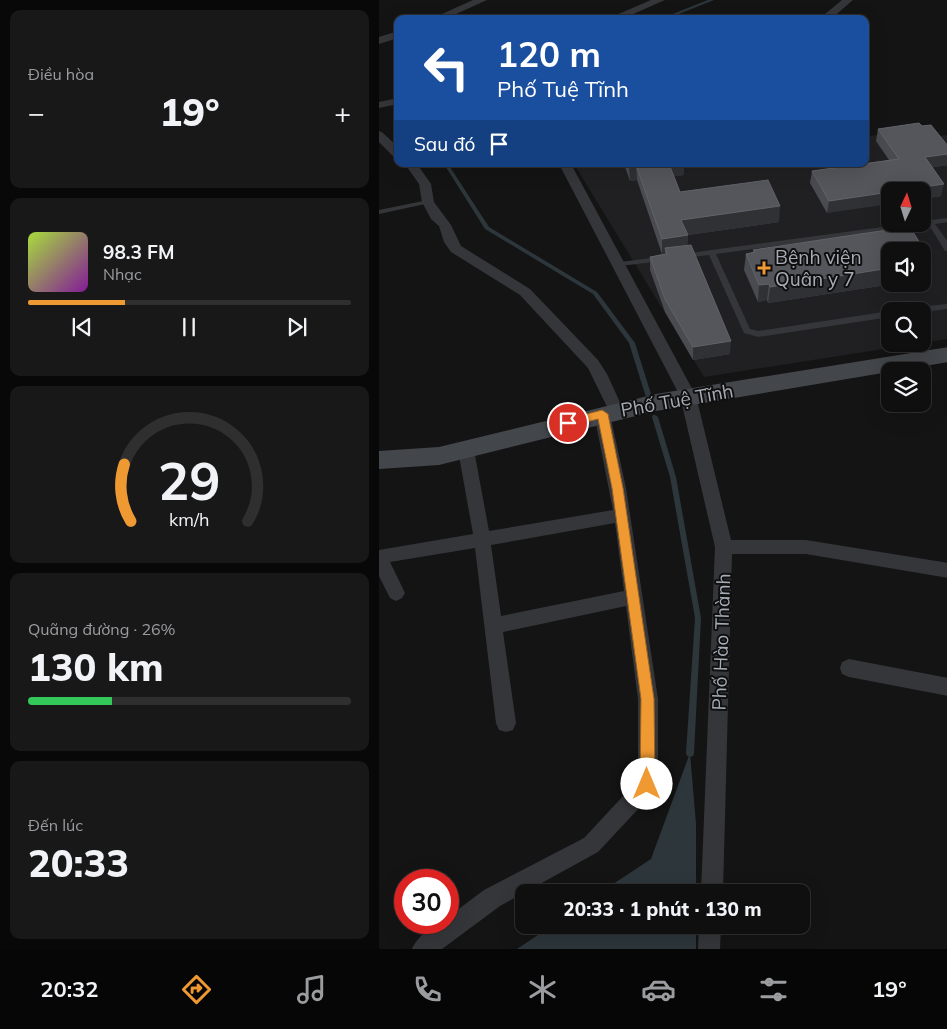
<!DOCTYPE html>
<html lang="vi">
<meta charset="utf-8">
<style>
:root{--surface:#0f0f10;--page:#181819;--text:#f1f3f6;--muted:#9b9c9f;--line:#2f2f30;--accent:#ef9933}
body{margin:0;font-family:Mulish,sans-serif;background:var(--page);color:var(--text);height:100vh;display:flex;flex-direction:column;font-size:19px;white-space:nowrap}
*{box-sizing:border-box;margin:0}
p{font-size:16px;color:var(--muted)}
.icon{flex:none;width:28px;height:28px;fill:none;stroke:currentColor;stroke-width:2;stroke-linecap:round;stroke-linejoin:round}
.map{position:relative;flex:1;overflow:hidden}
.side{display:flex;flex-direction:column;gap:10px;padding:10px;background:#080809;width:379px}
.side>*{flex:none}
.guide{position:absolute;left:15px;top:15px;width:475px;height:152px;border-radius:10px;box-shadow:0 5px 20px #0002,0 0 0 1px var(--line);background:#1a4fa0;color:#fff;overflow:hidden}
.needle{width:32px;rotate:4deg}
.buttons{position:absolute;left:502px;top:182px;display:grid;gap:10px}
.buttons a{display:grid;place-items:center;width:50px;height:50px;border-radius:10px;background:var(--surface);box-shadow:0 5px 20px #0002,0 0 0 1px var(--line);font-size:25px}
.speed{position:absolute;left:15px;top:869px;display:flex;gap:10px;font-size:25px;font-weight:700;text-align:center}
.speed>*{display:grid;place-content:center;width:65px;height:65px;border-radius:50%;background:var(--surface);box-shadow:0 5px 20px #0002,0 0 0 1px var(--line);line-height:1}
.speed .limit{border:8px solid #d22;background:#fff;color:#111}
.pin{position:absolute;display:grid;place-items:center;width:42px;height:42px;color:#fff;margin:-21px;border:2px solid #fff;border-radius:50%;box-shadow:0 1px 5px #0007}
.me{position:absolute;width:55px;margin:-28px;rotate:0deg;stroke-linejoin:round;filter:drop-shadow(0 0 4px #0008)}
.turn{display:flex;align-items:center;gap:18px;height:105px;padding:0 20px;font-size:22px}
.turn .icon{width:65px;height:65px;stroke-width:2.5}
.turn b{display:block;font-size:35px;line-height:42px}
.then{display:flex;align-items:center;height:48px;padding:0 20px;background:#0003;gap:10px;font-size:19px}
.big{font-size:38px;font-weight:800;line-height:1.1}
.side .card{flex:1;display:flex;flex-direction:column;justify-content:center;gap:8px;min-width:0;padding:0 18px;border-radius:10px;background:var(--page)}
.side .dial{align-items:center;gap:0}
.dial svg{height:130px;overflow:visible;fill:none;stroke:var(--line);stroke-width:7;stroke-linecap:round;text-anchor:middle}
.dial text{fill:var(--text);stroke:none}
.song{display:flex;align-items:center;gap:15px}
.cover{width:60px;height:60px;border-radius:8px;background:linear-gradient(135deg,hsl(80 70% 55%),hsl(290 70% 35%))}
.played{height:5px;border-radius:2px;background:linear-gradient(90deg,var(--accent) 30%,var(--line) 30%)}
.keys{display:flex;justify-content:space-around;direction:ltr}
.heat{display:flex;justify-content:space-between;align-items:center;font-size:28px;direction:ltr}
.charge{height:8px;border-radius:4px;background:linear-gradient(90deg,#34c759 26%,var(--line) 0)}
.trip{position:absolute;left:136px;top:884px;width:295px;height:50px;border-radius:10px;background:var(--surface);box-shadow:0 5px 20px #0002,0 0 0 1px var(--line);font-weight:800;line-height:50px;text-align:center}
.tabs{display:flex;height:80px;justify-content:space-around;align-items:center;background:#060606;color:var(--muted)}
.tabs .icon{width:35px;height:35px}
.tabs .on{color:var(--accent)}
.tabs b{font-size:22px;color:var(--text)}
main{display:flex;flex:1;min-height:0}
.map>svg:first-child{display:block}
.built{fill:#202022;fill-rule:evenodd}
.water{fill:#2c363b}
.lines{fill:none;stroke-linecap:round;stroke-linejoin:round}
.stream{fill:#2c363b;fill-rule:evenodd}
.lane{fill:#35363a;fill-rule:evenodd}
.street{fill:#35363a;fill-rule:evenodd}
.secondary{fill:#43464a;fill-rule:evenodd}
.wall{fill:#4a4b50}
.shaded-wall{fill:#303134}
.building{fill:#54565b;stroke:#616369}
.route{fill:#ef9933;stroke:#9b6321}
.poi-dot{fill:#ef9933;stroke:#0f0f10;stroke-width:2}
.labels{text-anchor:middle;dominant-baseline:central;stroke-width:4;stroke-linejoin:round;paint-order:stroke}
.poi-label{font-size:19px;fill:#a6acb6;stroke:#0f0f10;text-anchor:start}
.street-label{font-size:19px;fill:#a6acb6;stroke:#0f0f10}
</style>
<main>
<section class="side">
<div class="card"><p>Điều hòa</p>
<div class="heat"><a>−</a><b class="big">19°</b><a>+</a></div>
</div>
<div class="card">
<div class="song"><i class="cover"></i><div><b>98.3 FM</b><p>Nhạc</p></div></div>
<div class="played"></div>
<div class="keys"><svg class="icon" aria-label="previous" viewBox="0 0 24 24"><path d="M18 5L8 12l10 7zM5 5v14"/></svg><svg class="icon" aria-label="pause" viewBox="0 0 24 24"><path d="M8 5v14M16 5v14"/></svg><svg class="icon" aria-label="next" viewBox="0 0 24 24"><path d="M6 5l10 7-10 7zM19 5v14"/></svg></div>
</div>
<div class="card dial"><svg viewBox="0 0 100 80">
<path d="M14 69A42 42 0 1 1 86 69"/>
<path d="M14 69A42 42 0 0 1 10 34" stroke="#ef9933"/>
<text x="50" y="56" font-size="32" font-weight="700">29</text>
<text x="50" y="72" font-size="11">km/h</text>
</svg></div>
<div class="card"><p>Quãng đường · 26%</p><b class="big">130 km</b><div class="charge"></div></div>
<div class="card"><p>Đến lúc</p><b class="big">20:33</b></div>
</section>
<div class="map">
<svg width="569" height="949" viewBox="0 0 569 949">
<rect width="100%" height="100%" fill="#141415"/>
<!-- built -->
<path class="built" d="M532 131 560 136 568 135V339L544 343V311H511V344H536L325 377 195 164H486V138L489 136ZM511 191H544V224H511ZM511 251H544V284H511Z"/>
<!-- water -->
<path class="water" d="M311 753 317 824V892H222L272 859Z
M174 925H317V949H138Z"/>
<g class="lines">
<!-- stream -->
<path class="stream" d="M329 0H335L287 19H281Z
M65 164H69L110 227 218 292 256 343 272 394 271 396H267L266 394 250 343 214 294 106 229Z
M274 415H276L279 417 297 477 322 618 315 753 314 756 311 757 308 756 307 753 316 618 291 477 273 417Z"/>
<!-- lane -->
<path class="lane" d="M49 200 52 202 51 203 0 214V210Z
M569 218V222L556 224 569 242V251H566L550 225 337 254 371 329 379 331 511 311V317L379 337 365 333 330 255 306 258 302 256 306 254 332 250 526 224H544V221Z
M280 257H283V261L241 266 237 264 241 262Z
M569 304V309L544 312 526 311 530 308Z"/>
<!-- street -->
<path class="street" d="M94 0H108L66 19H52Z
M272 0H286L243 19H228Z
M463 0H474L452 19H440Z
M19 31V38L0 44V37Z
M19 98V104L0 108V102Z
M0 131 4 133 19 147V158L15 157 0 142Z
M26 164H38L52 184 55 202 72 225 82 246 151 289 219 360 228 374 245 411 242 415H232L209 368 141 295 72 252 65 242 60 226 52 219 43 202 40 184Z
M180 164H192L317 396 352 540H427L569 563V578L427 554H353L344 892H322L336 547 301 396Z
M223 408 228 410 231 414 247 488 279 699V784L276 791 219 852 121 906 63 949H33C38 937 55 922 69 922V917L105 890 205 838 259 780V699L247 606 124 632 137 723 134 730 127 732 120 730 117 723 96 548 11 562 26 593 23 598 17 601 11 598 0 576V550L94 534 79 450 81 446 87 444 93 446 95 450 110 531 234 510 215 414 218 410ZM236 523 245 591 122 616 112 545Z
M470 659 569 678V696L470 677 463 674 461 668 463 662Z
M320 925H342L341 949H319Z"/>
<!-- secondary -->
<path class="secondary" d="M569 347V362L277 411 60 465 0 469V451L60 447 277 394Z"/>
</g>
<!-- wall -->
<path class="wall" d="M499 129 569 165 553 167 562 196 544 199V191L448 213 431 183 433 171 510 160 497 141Z
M245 164H305V175L295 176 301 192 400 222 309 235 308 245 351 354 314 360 286 312 271 270V257L283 254 258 180 251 181Z
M522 228 523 230 532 229 552 260 547 277H544V251H511V284H514L389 303 388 300 379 302 365 270 367 254 374 253V250Z"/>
<!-- shaded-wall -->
<path class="shaded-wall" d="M569 154V165L543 169 546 157Z
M289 164H305V175L289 177Z
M257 165 258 180 251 181 250 166Z
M565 184 562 196 544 199V191H518Z
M511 192V204L448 213 450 201Z
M401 206 400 222 302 236V220Z
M309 235 308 251 286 248V254H283V239Z
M552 260 547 277H544V261Z
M511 268V284H514L389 303 391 287Z
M390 284 388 300 379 302 380 285Z
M352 341 351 354 314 360V347Z"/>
<!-- building -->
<path class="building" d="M540 123 543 126 552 125 569 146V154L546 157 565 184 518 191H511V192L450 201 433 171 520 159 499 129Z
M250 164H290L301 192 389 180 401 206 302 220 309 235 283 239 257 165 250 166Z
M522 228 523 230 532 229 552 260 544 261V251H511V268L391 287 390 284 380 285 367 254 376 252 374 250Z
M312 245 352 341 314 347 286 299 271 257 288 254 286 248Z"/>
<!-- route -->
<path class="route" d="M223 410 229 414 244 488 275 699 276 784 274 789 268 791 263 789 261 784 262 699 233 488 219 419 189 427 184 423 185 420Z"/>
<!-- markers -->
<path class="poi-dot" d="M382.5 260.5h5v5h5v5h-5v5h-5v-5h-5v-5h5z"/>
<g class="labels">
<!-- poi labels -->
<g class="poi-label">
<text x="396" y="257">Bệnh viện<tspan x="396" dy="22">Quân y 7</tspan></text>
</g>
<!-- street labels -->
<g class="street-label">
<text transform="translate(298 400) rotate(-10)">Phố Tuệ Tĩnh</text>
<text transform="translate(342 642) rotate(-88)">Phố Hào Thành</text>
</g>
</g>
</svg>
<div class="buttons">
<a><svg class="needle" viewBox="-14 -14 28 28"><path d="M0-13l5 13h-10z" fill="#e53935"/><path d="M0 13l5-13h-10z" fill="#9b9c9f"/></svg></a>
<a><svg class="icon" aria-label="sound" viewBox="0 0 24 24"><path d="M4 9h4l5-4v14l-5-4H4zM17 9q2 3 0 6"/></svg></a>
<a><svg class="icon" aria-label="search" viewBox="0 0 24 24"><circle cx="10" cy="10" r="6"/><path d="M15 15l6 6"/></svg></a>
<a><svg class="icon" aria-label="layers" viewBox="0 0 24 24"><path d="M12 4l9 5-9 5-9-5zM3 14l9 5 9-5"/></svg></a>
</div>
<div class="speed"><div class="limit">30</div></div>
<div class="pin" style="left:189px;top:423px;background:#d93025"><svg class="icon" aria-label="arrive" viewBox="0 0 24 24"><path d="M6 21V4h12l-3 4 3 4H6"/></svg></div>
<svg class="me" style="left:268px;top:784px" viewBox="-20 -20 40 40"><circle r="19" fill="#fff"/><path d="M0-13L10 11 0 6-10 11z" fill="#ef9933"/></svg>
<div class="trip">20:33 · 1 phút · 130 m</div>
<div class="guide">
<div class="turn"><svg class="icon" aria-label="left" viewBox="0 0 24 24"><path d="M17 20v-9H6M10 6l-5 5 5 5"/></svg><div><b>120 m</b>Phố Tuệ Tĩnh</div></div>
<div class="then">Sau đó<svg class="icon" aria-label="arrive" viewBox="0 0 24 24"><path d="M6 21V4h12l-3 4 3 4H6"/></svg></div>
</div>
</div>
</main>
<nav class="tabs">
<b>20:32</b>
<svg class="icon on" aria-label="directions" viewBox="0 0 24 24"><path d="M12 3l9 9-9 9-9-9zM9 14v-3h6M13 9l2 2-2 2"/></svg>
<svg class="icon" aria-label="music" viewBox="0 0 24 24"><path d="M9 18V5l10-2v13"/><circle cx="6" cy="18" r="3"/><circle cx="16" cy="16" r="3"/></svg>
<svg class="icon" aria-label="phone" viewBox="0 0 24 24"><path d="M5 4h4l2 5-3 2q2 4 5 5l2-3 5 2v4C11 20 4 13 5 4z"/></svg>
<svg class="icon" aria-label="climate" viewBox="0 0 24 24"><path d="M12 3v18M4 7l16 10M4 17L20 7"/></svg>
<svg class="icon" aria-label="car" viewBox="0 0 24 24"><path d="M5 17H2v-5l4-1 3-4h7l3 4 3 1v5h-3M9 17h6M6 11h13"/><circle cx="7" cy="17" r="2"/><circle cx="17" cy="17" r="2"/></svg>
<svg class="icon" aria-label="filters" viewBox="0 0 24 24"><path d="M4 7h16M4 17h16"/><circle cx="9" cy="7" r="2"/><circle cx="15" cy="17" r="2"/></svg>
<b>19°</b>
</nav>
